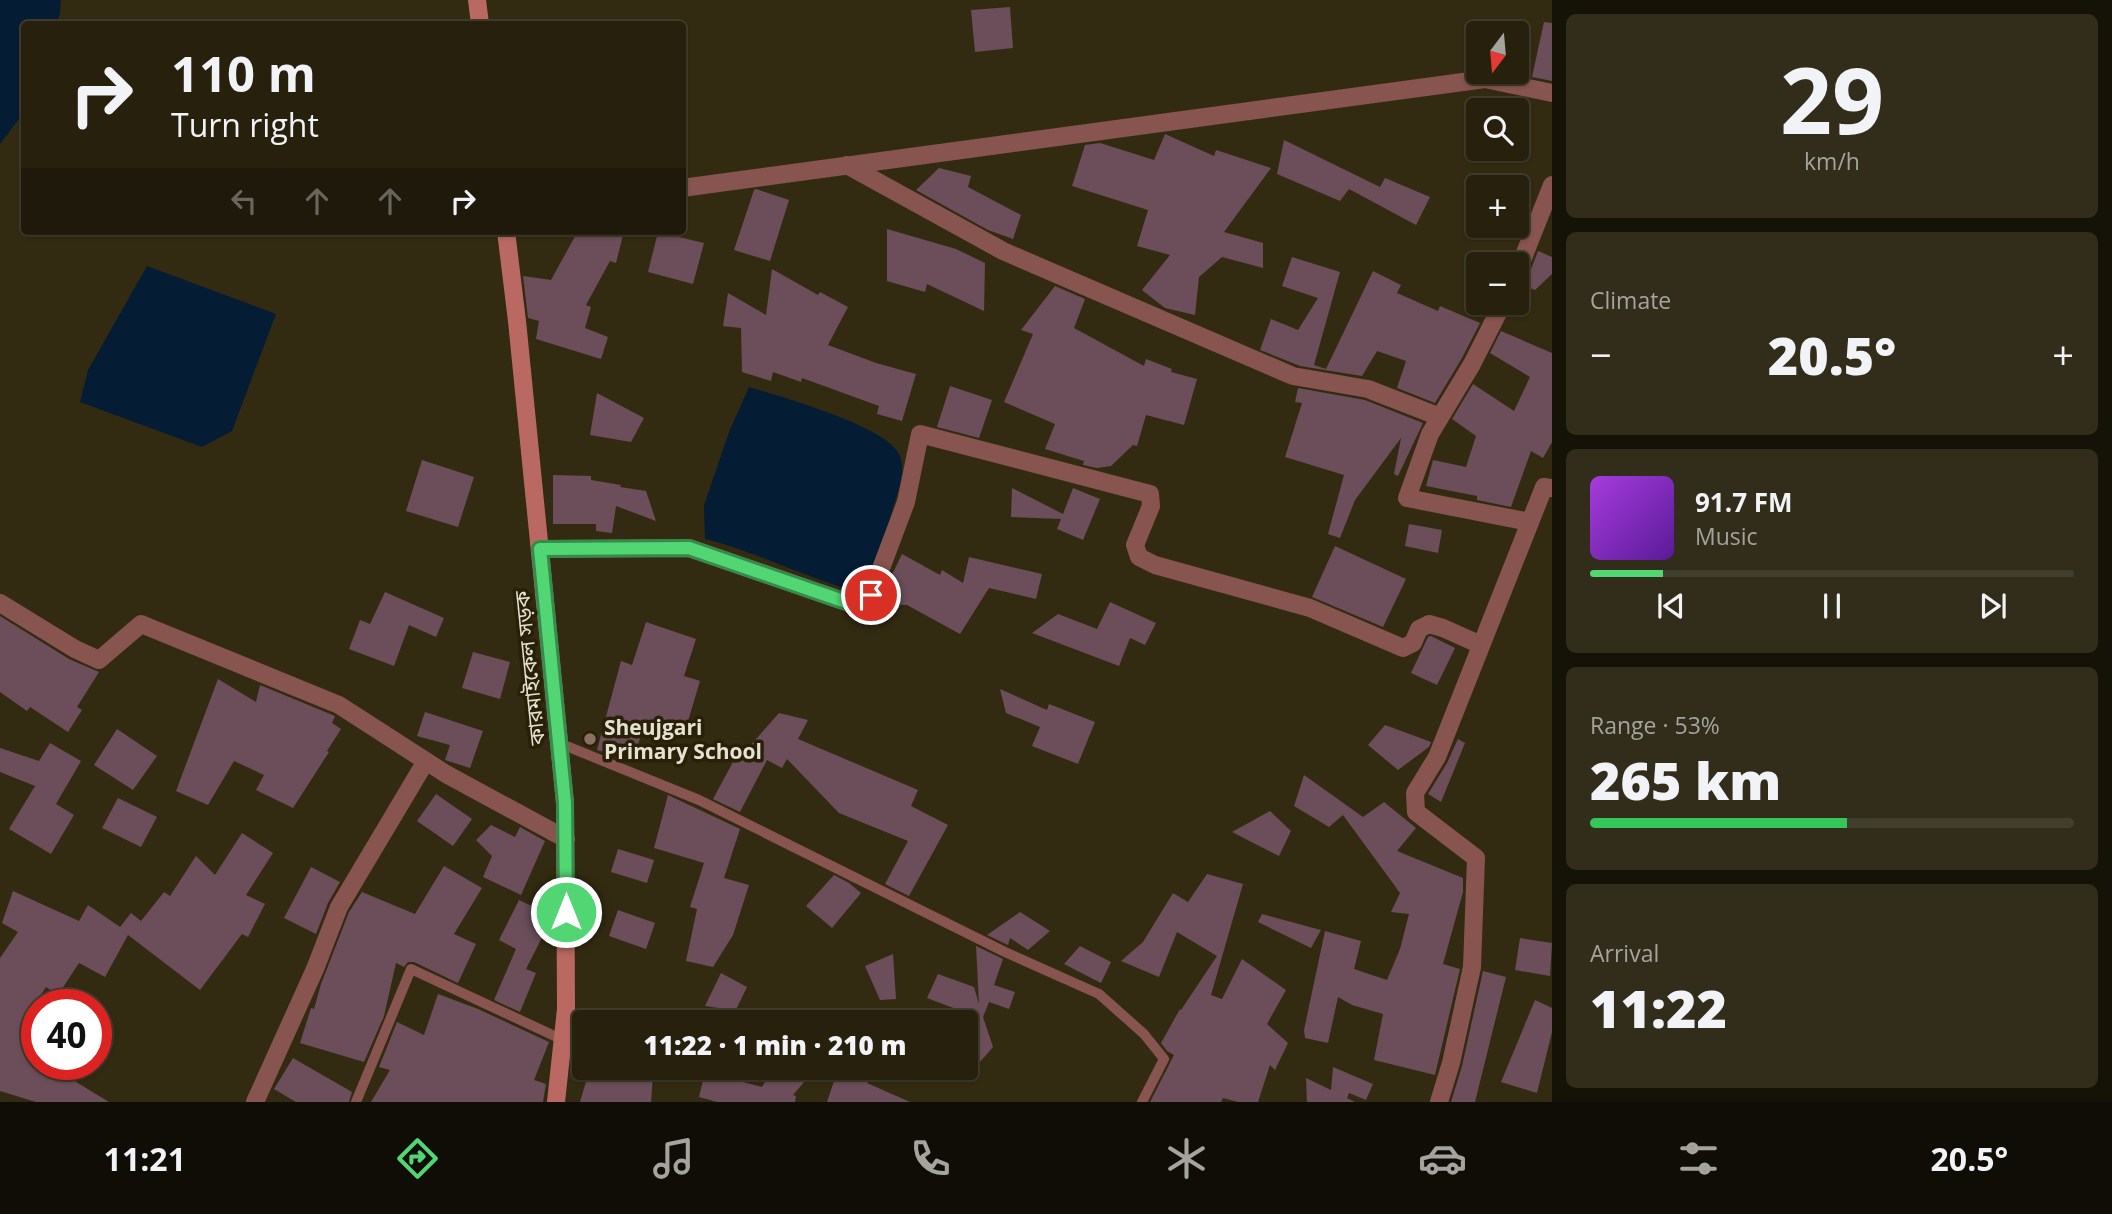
<!DOCTYPE html>
<meta charset="utf-8">
<style>
:root{--surface:#26200d;--page:#322d1b;--text:#f1f3f6;--muted:#a4a39d;--line:#423e2e;--accent:#52d673}
body{margin:0;font-family:"Open Sans","Noto Sans Bengali",sans-serif;background:var(--page);color:var(--text);height:100vh;display:flex;flex-direction:column;font-size:26px;white-space:nowrap}
*{box-sizing:border-box;margin:0}
p{font-size:23px;color:var(--muted)}
.icon{flex:none;width:38px;height:38px;fill:none;stroke:currentColor;stroke-width:2;stroke-linecap:round;stroke-linejoin:round}
.map{position:relative;flex:1;overflow:hidden}
.sheet{display:flex;flex-direction:column;gap:14px;padding:14px;background:#151207;width:560px}
.sheet>*{flex:none}
.hud{position:absolute;left:21px;top:21px;width:665px;height:214px;border-radius:7px;box-shadow:0 2px 5px #0004,0 0 0 2px var(--line);background:#26200d;color:var(--text);overflow:hidden}
.needle{width:46px;rotate:196deg}
.controls{position:absolute;left:1466px;top:21px;display:grid;gap:14px}
.controls a{display:grid;place-items:center;width:63px;height:63px;border-radius:7px;background:var(--surface);box-shadow:0 2px 5px #0004,0 0 0 2px var(--line);font-size:35px}
.speed{position:absolute;left:21px;top:989px;display:flex;gap:14px;font-size:35px;font-weight:700;text-align:center}
.speed>*{display:grid;place-content:center;width:91px;height:91px;border-radius:50%;background:var(--surface);box-shadow:0 2px 5px #0004,0 0 0 2px var(--line);line-height:1}
.speed .limit{border:10px solid #d22;background:#fff;color:#111}
.pin{position:absolute;display:grid;place-items:center;width:60px;height:60px;color:#fff;margin:-30px;border:4px solid #fff;border-radius:50%;box-shadow:0 2px 7px #0007}
.me{position:absolute;width:77px;margin:-38px;rotate:0deg;stroke-linejoin:round;filter:drop-shadow(0 0 5px #0008)}
.turn{display:flex;align-items:center;gap:24px;height:147px;padding:0 35px;font-size:32px}
.turn .icon{width:91px;height:91px;stroke-width:2.5}
.turn b{display:block;font-size:49px;line-height:60px}
.lanes{display:flex;align-items:center;height:66px;padding:0 35px;background:#0003;justify-content:center;gap:35px;direction:ltr}
.lanes .off{opacity:.35}
.big{font-size:52px;font-weight:800;line-height:1.1}
.sheet .widget{flex:1;display:flex;flex-direction:column;justify-content:center;gap:10px;min-width:0;padding:0 24px;border-radius:10px;background:var(--page)}
.sheet .dial{align-items:center;gap:0}
.dial b{font-size:91px;line-height:1}
.song{display:flex;align-items:center;gap:21px}
.cover{width:84px;height:84px;border-radius:10px;background:linear-gradient(135deg,hsl(280 70% 55%),hsl(270 70% 35%))}
.played{height:7px;border-radius:4px;background:linear-gradient(90deg,var(--accent) 15%,var(--line) 15%)}
.keys{display:flex;justify-content:space-around;direction:ltr}
.heat{display:flex;justify-content:space-between;align-items:center;font-size:38px;direction:ltr}
.charge{height:10px;border-radius:5px;background:linear-gradient(90deg,#34c759 53%,var(--line) 0)}
.trip{position:absolute;left:572px;top:1010px;width:406px;height:70px;border-radius:7px;background:var(--surface);box-shadow:0 2px 5px #0004,0 0 0 2px var(--line);font-weight:800;line-height:70px;text-align:center}
.dock{display:flex;height:112px;justify-content:space-around;align-items:center;background:#0f0d05;color:var(--muted)}
.dock .icon{width:49px;height:49px}
.dock .selected{color:var(--accent)}
.dock b{font-size:32px;color:var(--text)}
main{display:flex;flex:1;min-height:0}
.map>svg:first-child{display:block}
.water{fill:#041c34}
.building{fill:#6b4e59}
.lines{fill:none;stroke-linecap:round;stroke-linejoin:round}
.lane{stroke:#87544f;stroke-width:10}
.street{stroke:#87544f;stroke-width:18}
.secondary{stroke:#b96962;stroke-width:18}
.route-casing{stroke:#358b4b;stroke-width:18}
.route{stroke:#52d673;stroke-width:12}
.education-dot{fill:#8d6e63;stroke:#292107;stroke-width:2.5}
.labels{text-anchor:middle;dominant-baseline:central;stroke-width:7;stroke-linejoin:round;paint-order:stroke}
.street-label{font-size:21px;fill:#e6e1d2;stroke:#292107}
.poi-label{font-size:21px;font-weight:bold;fill:#e6e1d2;stroke:#292107;text-anchor:start}
</style>
<main>
<div class="map">
<svg width="1552" height="1102" viewBox="0 0 1552 1102">
<rect width="100%" height="100%" fill="#332b11"/>
<!-- water -->
<path class="water" d="M0 0H61L60 13 56 24H24V104L19 119 0 144Z
M147 266 276 314 232 431 202 447 80 402 88 370Z
M749 387C779 396 886 426 899 454 908 473 895 497 891 516 886 536 883 559 871 577 868 583 860 587 855 591 804 577 757 552 705 539L704 505 729 432Z"/>
<!-- building -->
<path class="building" d="M1010 7 1013 48 975 52 971 10Z
M1544 22 1552 23V81L1532 77Z
M1165 134 1214 156 1216 150 1271 168 1224 232 1263 243V268L1222 257 1199 277 1195 315 1165 308 1142 290 1170 255 1137 246 1148 210 1072 186 1085 145 1100 143 1154 160Z
M1284 140 1380 187 1385 178 1430 197 1416 225 1349 189 1340 201 1277 174Z
M939 168 971 176 968 187 1021 215 1013 239 988 230 916 190Z
M756 189 789 200 770 261 734 250 754 190Z
M887 229 956 249 985 263 984 311 927 284 925 292 887 281Z
M578 231H624L616 263 610 261 586 305 591 307 585 328 608 337 601 359 536 339 539 321 528 318 523 276 551 280Z
M658 232 704 243 693 284 648 272Z
M1538 251 1552 257V274L1535 290 1520 284 1528 277Z
M1292 257 1340 272 1314 365 1326 369 1373 271 1401 285 1397 293 1438 311 1440 306 1480 323 1462 358 1435 403 1397 388 1406 361 1377 351 1362 376 1300 366 1260 350 1271 319 1298 330 1318 298 1282 286Z
M772 269 818 295 820 292 848 307 828 345 876 363 916 374 902 421 877 414 879 406 802 378 801 382 773 372 771 381 742 372 741 328 723 326 728 293 766 315Z
M1055 286 1085 299 1074 328 1144 366 1146 359 1172 369 1171 372 1197 379 1184 425 1146 415 1137 446 1133 445 1111 466 1097 468 1083 465 1084 461 1045 449 1055 424 1004 402 1033 334 1021 330Z
M1501 331 1552 353V442L1543 458 1531 451 1511 507 1477 500V496L1426 486 1433 460 1466 467 1476 436 1452 419 1473 384 1514 411 1530 377 1490 353Z
M950 386 992 400 979 438 937 427Z
M1298 388 1365 400 1423 423 1398 476 1394 474 1401 438 1355 500 1340 538 1328 534 1344 475 1285 457 1302 403 1295 402Z
M597 393 644 418 631 442 590 435Z
M422 460 474 477 458 527 406 511Z
M553 475 591 476V480L621 485 620 487 646 491 656 521 616 506 612 533 596 531V524H553Z
M1012 488 1063 514 1073 488 1100 499 1083 540 1057 529 1061 519 1011 517Z
M1409 524 1442 530 1438 553 1405 546Z
M1335 546 1406 579 1383 627 1312 597Z
M902 554 940 575 942 570 963 583 969 557 1042 574 1036 599 989 588 960 634 907 605 878 604Z
M385 592 444 618 436 637 409 625 394 666 349 649 360 620 370 624Z
M1110 602 1156 623 1145 645 1130 638 1119 666 1032 633 1058 614 1097 629Z
M0 616 69 659 99 672 77 707 82 710 68 732 30 707 27 711 0 692Z
M646 622 696 639 684 676 700 681 683 738 643 727 634 760 597 750 621 661 632 665Z
M1431 636 1455 648 1437 685 1411 673 1428 637Z
M473 652 510 662 500 699 462 688Z
M218 679 256 702 260 685 335 716 332 723 341 729 327 751 329 752 293 808 256 790 264 775 234 761 208 805 176 791Z
M1000 689 1047 710 1049 704 1095 722 1078 764 1032 746 1040 727 1006 713Z
M425 712 483 731 470 768 445 760 450 745 417 736Z
M779 713 808 720 798 739 918 790 911 806 948 825 909 896 885 884 908 841 839 813 787 759 782 768 767 760 740 812 713 799 733 762 735 763Z
M1385 725 1431 742 1429 747 1398 770 1368 745Z
M117 729 157 756 133 790 94 765Z
M1458 739 1465 743 1441 802 1428 794 1447 763Z
M50 743 81 761 56 804 74 815 51 854 9 829 35 786 0 772V748L39 761Z
M1304 775 1363 817 1384 802 1416 828 1397 851 1463 878V892L1443 964 1460 969 1435 1075 1374 1060 1383 1014 1352 1005 1338 997 1328 1043 1305 1038 1304 1030 1325 931 1361 941 1354 969 1387 980 1400 949 1409 914 1391 912 1400 893 1343 815 1329 827 1294 806Z
M436 794 472 819 453 846 417 821Z
M668 795 740 829 724 878 749 885 733 935 713 967 686 961 697 909 690 907 704 863 654 848Z
M118 798 157 817 141 847 102 828Z
M1270 811 1291 831 1279 856 1232 832Z
M491 825 515 837 520 827 545 841 521 895 483 877 492 856 476 840Z
M242 833 273 853 246 895 265 904 248 937 242 934 200 990 128 935 105 977 79 963 58 995 46 987 19 1028 37 1036V1064H69L63 1074 109 1102H36L0 1091V958L18 932 2 923 13 891 79 921 88 905 120 927 131 913 141 921 164 892 170 896 196 856 215 875Z
M618 849 654 860 647 883 611 872Z
M444 866 482 888 454 934 476 944 458 983 414 962H408L404 967 396 963 384 1016 364 1062 300 1043 311 1008 314 1009 321 984 349 912 362 892 415 914Z
M311 867 340 882 328 903 316 934 284 918Z
M1207 874 1243 884 1211 995 1222 999 1242 959 1286 990 1267 1024 1288 1043 1275 1070 1270 1065 1258 1102H1238L1223 1098 1221 1102H1150L1174 1055 1167 1051 1161 1043 1180 1009 1181 1010 1217 956 1177 932 1159 977 1121 961 1143 942 1173 893 1188 902Z
M834 875 849 883 861 893 832 928 806 906Z
M519 900 553 916 526 969 536 973 520 1012 494 1000 516 949 499 940Z
M618 910 655 923 646 949 609 936Z
M1020 912 1050 931 1028 950 1010 938 1008 945 987 935Z
M1262 914 1321 930 1311 948 1258 922Z
M1520 938 1552 943 1550 976 1515 970Z
M976 946 1003 959 994 985 1015 992 1009 1009 989 1002 983 1017 993 1047 966 1078V1040L980 1023V1018L927 998 938 974 974 987 979 1004Z
M1080 946 1111 962 1101 983 1064 964Z
M893 954 896 999 880 1000 865 966Z
M1483 971 1506 977 1475 1102H1451L1462 1066Z
M721 973 747 987 730 1022H717L719 1008 705 1006Z
M438 994 478 1009 549 1042 534 1080 546 1084 543 1102H371L390 1070 379 1067 397 1022 424 1035Z
M1535 1000 1552 1008V1032L1537 1093 1501 1082Z
M293 1058 352 1092 349 1102H296L274 1089Z
M1333 1067 1373 1084 1366 1100 1349 1093 1347 1098 1355 1102H1307L1306 1078 1331 1090Z
M590 1068H616L653 1075 651 1102H580Z
M773 1068H795L811 1074 793 1095 796 1096 795 1102H717L699 1097 705 1072 762 1087Z
M837 1072 868 1082 867 1083 910 1102H827Z"/>
<g class="lines">
<!-- lane -->
<path class="lane" d="M559 743 699 800 1005 952 1099 994 1144 1034 1164 1059 1142 1102
M356 1102 411 969 563 1040"/>
<!-- street -->
<path class="street" d="M847 165 1003 251 1293 376 1368 389 1440 417
M682 188 1485 79 1552 93
M1517 273 1552 185
M1503 303 1472 364 1430 434 1407 498 1530 522
M540 549 689 548 849 603H860L871 595 906 502 920 434 1150 494 1151 506 1135 545 1139 557 1155 565 1310 608 1403 648 1413 643 1419 629 1429 624 1443 628 1481 645
M0 603 75 649 99 660 141 624 339 705 446 774 566 839
M255 1102 315 969 339 907 426 761
M1439 1102 1451 1063 1472 967 1476 858 1416 812 1415 793 1437 757 1544 487 1552 488"/>
<!-- secondary -->
<path class="secondary" d="M477 0 480 24
M506 231 517 321 565 803 566 1009 556 1102"/>
</g>
<g class="lines">
<defs>
<path id="route" d="M566 912 565 803 540 549 689 548 849 603H860L871 595"/>
</defs>
<!-- route casing -->
<use href="#route" class="route-casing"/>
<!-- route -->
<use href="#route" class="route"/>
</g>
<!-- markers -->
<circle class="education-dot" cx="590" cy="739" r="7"/>
<g class="labels">
<!-- street labels -->
<g class="street-label">
<text transform="translate(529 668) rotate(-96)">কারমাইকেল সড়ক</text>
</g>
<!-- poi labels -->
<g class="poi-label">
<text x="604" y="727">Sheujgari<tspan x="604" dy="24">Primary School</tspan></text>
</g>
</g>
</svg>
<div class="controls">
<a><svg class="needle" viewBox="-14 -14 28 28"><path d="M0-13l5 13h-10z" fill="#e53935"/><path d="M0 13l5-13h-10z" fill="#a4a39d"/></svg></a>
<a><svg class="icon" aria-label="search" viewBox="0 0 24 24"><circle cx="10" cy="10" r="6"/><path d="M15 15l6 6"/></svg></a>
<a>+</a>
<a>−</a>
</div>
<div class="speed"><div class="limit">40</div></div>
<div class="pin" style="left:871px;top:595px;background:#d93025"><svg class="icon" aria-label="arrive" viewBox="0 0 24 24"><path d="M6 21V4h12l-3 4 3 4H6"/></svg></div>
<svg class="me" style="left:566px;top:912px" viewBox="-20 -20 40 40"><circle r="17" fill="#52d673" stroke="#fff" stroke-width="3"/><path d="M0-11L8 9 0 5-8 9z" fill="#fff"/></svg>
<div class="trip">11:22 · 1 min · 210 m</div>
<div class="hud">
<div class="turn"><svg class="icon" aria-label="right" viewBox="0 0 24 24"><path d="M7 20v-9h11M14 6l5 5-5 5"/></svg><div><b>110 m</b>Turn right</div></div>
<div class="lanes"><svg class="icon off" aria-label="left" viewBox="0 0 24 24"><path d="M17 20v-9H6M10 6l-5 5 5 5"/></svg><svg class="icon off" aria-label="ahead" viewBox="0 0 24 24"><path d="M12 20V5M6 11l6-6 6 6"/></svg><svg class="icon off" aria-label="ahead" viewBox="0 0 24 24"><path d="M12 20V5M6 11l6-6 6 6"/></svg><svg class="icon" aria-label="right" viewBox="0 0 24 24"><path d="M7 20v-9h11M14 6l5 5-5 5"/></svg></div>
</div>
</div>
<section class="sheet">
<div class="widget dial"><b>29</b><p>km/h</p></div>
<div class="widget"><p>Climate</p>
<div class="heat"><a>−</a><b class="big">20.5°</b><a>+</a></div>
</div>
<div class="widget">
<div class="song"><i class="cover"></i><div><b>91.7 FM</b><p>Music</p></div></div>
<div class="played"></div>
<div class="keys"><svg class="icon" aria-label="previous" viewBox="0 0 24 24"><path d="M18 5L8 12l10 7zM5 5v14"/></svg><svg class="icon" aria-label="pause" viewBox="0 0 24 24"><path d="M8 5v14M16 5v14"/></svg><svg class="icon" aria-label="next" viewBox="0 0 24 24"><path d="M6 5l10 7-10 7zM19 5v14"/></svg></div>
</div>
<div class="widget"><p>Range · 53%</p><b class="big">265 km</b><div class="charge"></div></div>
<div class="widget"><p>Arrival</p><b class="big">11:22</b></div>
</section>
</main>
<nav class="dock">
<b>11:21</b>
<svg class="icon selected" aria-label="directions" viewBox="0 0 24 24"><path d="M12 3l9 9-9 9-9-9zM9 14v-3h6M13 9l2 2-2 2"/></svg>
<svg class="icon" aria-label="music" viewBox="0 0 24 24"><path d="M9 18V5l10-2v13"/><circle cx="6" cy="18" r="3"/><circle cx="16" cy="16" r="3"/></svg>
<svg class="icon" aria-label="phone" viewBox="0 0 24 24"><path d="M5 4h4l2 5-3 2q2 4 5 5l2-3 5 2v4C11 20 4 13 5 4z"/></svg>
<svg class="icon" aria-label="climate" viewBox="0 0 24 24"><path d="M12 3v18M4 7l16 10M4 17L20 7"/></svg>
<svg class="icon" aria-label="car" viewBox="0 0 24 24"><path d="M5 17H2v-5l4-1 3-4h7l3 4 3 1v5h-3M9 17h6M6 11h13"/><circle cx="7" cy="17" r="2"/><circle cx="17" cy="17" r="2"/></svg>
<svg class="icon" aria-label="filters" viewBox="0 0 24 24"><path d="M4 7h16M4 17h16"/><circle cx="9" cy="7" r="2"/><circle cx="15" cy="17" r="2"/></svg>
<b>20.5°</b>
</nav>
